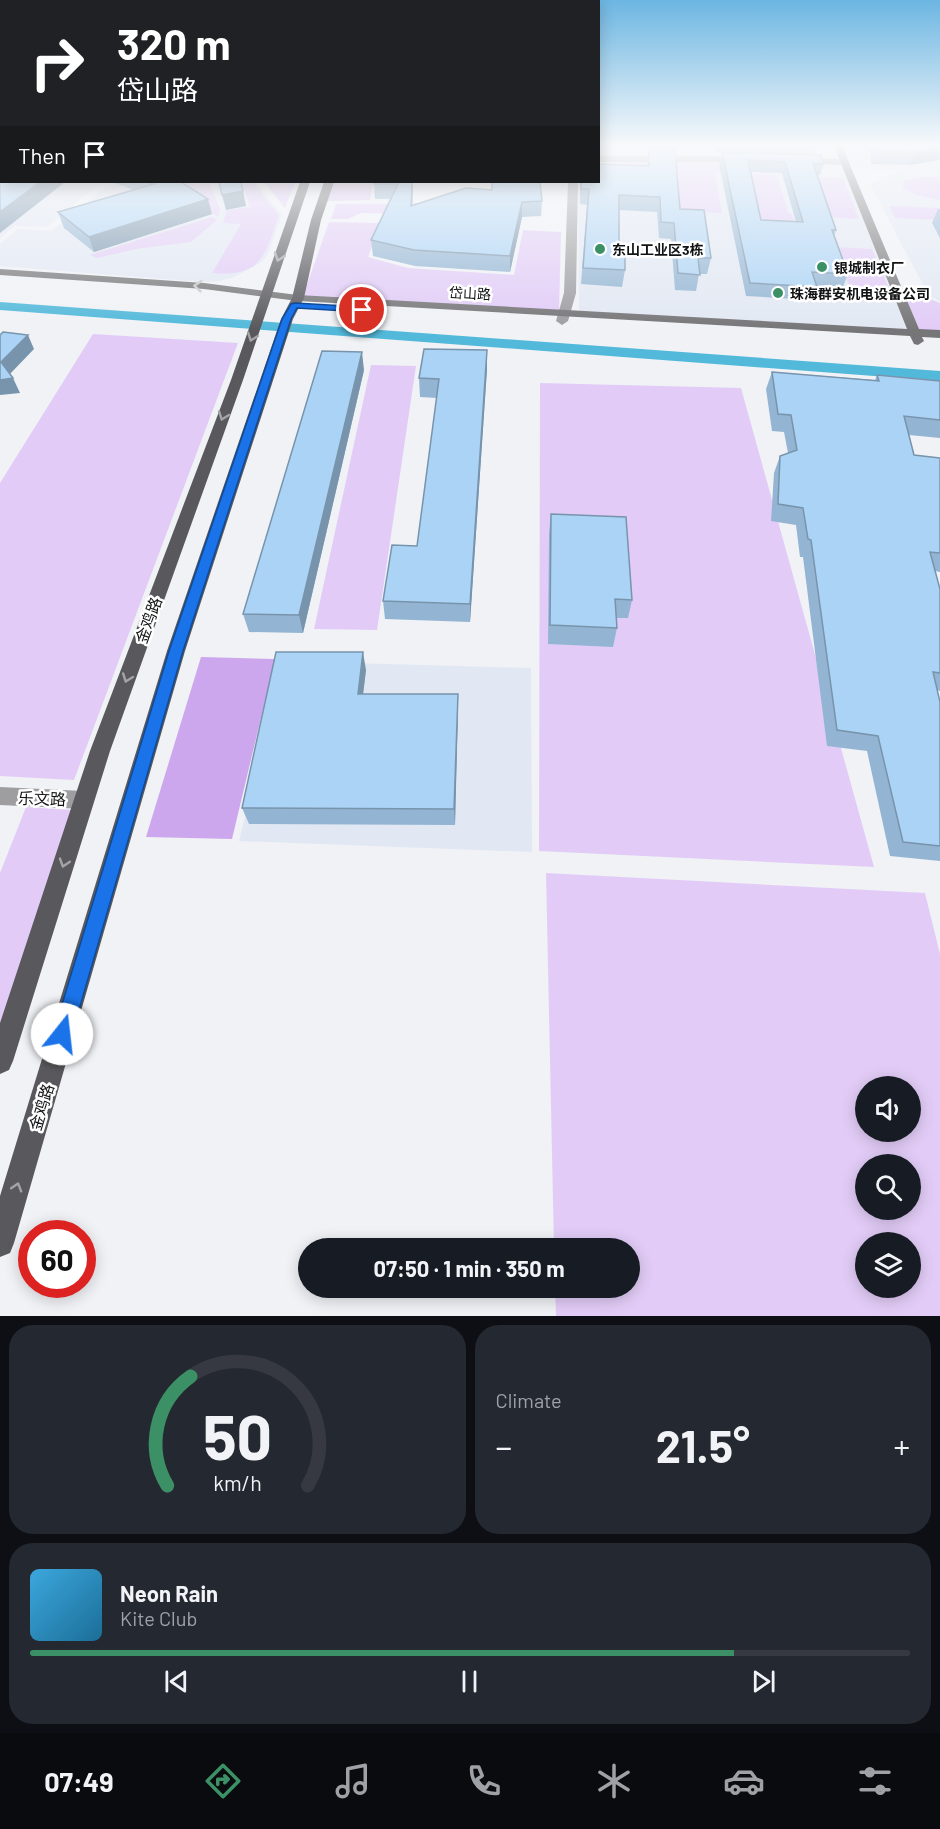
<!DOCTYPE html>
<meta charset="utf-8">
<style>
:root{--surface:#171b24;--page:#242831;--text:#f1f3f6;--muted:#9ea1a6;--line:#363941;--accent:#3b9165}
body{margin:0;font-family:Barlow,"Noto Sans SC",sans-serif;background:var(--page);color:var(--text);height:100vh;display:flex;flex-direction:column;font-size:22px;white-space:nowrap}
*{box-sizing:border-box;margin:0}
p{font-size:20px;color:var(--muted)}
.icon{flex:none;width:33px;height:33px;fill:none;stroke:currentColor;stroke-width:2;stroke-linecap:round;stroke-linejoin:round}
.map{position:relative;height:1316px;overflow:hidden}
.side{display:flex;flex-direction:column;gap:9px;padding:9px;background:#0d0f14;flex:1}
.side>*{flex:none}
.guide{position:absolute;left:0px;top:0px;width:600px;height:183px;box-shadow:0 3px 15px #0003;background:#202124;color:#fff;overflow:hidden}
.controls{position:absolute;left:855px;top:1076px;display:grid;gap:12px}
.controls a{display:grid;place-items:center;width:66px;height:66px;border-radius:50%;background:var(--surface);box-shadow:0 3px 15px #0003;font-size:30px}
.speed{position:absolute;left:18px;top:1220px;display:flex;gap:12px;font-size:30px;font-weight:700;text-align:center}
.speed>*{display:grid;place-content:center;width:78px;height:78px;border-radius:50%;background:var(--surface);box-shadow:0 3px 15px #0003;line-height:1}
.speed .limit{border:9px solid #d22;background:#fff;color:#111}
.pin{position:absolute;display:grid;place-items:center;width:51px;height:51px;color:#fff;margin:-26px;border:3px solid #fff;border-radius:50%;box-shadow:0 2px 6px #0007}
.me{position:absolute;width:66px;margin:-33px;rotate:16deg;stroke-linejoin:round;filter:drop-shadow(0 0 4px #0008)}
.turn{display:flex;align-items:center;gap:21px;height:126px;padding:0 18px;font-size:27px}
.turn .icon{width:78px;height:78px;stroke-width:2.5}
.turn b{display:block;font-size:42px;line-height:51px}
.then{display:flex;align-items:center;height:57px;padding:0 18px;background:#0003;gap:12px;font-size:22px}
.big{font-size:45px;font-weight:700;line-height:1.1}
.side .tile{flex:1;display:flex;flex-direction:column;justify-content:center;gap:9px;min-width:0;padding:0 21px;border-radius:24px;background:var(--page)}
.side .dial{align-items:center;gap:0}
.dial svg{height:156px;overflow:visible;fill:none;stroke:var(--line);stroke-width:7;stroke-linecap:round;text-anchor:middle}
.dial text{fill:var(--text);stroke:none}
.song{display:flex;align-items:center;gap:18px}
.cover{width:72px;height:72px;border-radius:9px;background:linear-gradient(135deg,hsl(200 70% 55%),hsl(200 70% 35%))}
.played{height:6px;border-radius:3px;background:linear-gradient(90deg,var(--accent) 80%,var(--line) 80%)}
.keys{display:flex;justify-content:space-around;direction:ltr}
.heat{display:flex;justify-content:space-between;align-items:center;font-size:33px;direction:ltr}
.side .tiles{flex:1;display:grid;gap:9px;grid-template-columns:1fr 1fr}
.tile:last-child{grid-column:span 2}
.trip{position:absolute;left:298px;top:1238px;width:342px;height:60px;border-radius:30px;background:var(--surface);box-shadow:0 3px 15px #0003;font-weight:700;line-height:60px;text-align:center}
.menu{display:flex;height:96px;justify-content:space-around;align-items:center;background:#090b0e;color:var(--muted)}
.menu .icon{width:42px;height:42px}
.menu .active{color:var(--accent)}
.menu b{font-size:27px;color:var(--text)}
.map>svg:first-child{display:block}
.built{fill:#e2e8f3}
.green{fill:#e2ccf7;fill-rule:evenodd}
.forest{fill:#cca7ed}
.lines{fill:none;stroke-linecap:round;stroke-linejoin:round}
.canal{fill:#53b9da;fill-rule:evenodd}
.street{fill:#9e9ea0;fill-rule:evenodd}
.secondary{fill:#767678;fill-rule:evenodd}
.primary{fill:#59595d;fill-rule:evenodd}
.wall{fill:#93b5d3;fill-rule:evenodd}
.shaded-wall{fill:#7894ac}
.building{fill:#abd3f5;stroke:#7894ac;stroke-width:1.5;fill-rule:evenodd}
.oneway{stroke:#a4a4a6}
.oneway2{stroke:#c8c8c9}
.route{fill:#1a73e8;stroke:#114b97;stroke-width:1.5}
.poi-dot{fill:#3b9165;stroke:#fff;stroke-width:2}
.labels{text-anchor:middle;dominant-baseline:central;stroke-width:5;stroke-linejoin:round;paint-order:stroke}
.far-poi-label{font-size:14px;font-weight:bold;fill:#121314;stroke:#fff;text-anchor:start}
.far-street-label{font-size:14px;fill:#121314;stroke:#fff}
.street-label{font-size:16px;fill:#121314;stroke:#fff}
</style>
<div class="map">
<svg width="940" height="1316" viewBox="0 0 940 1316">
<rect width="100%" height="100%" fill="#f0f2f6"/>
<!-- built -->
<path class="built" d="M0 146 2 182H102L47 227 15 226 0 238Z
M599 146H830L836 159 599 157Z
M839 146H940V301L929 296 870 184 900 171 849 168Z
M599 161 841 164 908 333 579 312 578 182H598Z
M112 182H256L282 215 268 254 262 262 234 277 219 281 202 282 0 266V244L18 229 51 231Z
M284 661 531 668 532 852 239 841Z"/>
<!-- green -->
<path class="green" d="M613 160 753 162 751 172 745 174 715 173 722 213 680 212 677 173 644 171 611 178Z
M751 174 777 175 788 212 792 215 798 233 741 230Z
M815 177 843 178 859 219 829 217Z
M920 177H940V200L916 195 903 188 904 181Z
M166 182H209L220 210 218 217Z
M242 182H253L279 215C265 256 262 277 212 273L241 224 223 223 227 210 250 207Z
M264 182H295L285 208Z
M333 182H373L370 200 327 201Z
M464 203 445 215 361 213 348 219H331L336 204Z
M889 206 940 208V220L895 218Z
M212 217 217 220 191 242 136 249 97 258 90 255Z
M329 222 381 223 368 257 408 268 514 275 523 230 561 232 559 311 302 299Z
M835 247 872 249 890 291 850 289Z
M898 286 940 303V337L919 335Z
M93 334 238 343 74 780 0 776V483Z
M371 365 416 366 377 630 314 629Z
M540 383 741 388 874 867 539 851Z
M26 807 72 810 0 1027V873Z
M546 873 925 893 940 954V1316H556L555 1287H630V1248H554ZM866 1086H910V1131H866ZM866 1164H910V1209H866ZM866 1242H910V1287H866Z"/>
<!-- forest -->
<path class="forest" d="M201 657 275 659 232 839 146 837Z"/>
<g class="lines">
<!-- canal -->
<path class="canal" d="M0 302 940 371V381L0 310Z"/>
<!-- street -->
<path class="street" d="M598 156H744L748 159 744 162H598Z
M798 158 846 159 850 162 846 165 795 163 794 161Z
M568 182H578L576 293 568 321 562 325 556 321 564 293Z
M0 787 84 791 91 794 94 800 91 806 84 809 0 805Z"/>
<!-- secondary -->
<path class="secondary" d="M834 146H842L919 329 940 330V338L922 337 924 341 918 345 914 344 910 336 298 301 204 289 0 275V269L204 283 298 295 907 329Z"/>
<!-- primary -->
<path class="primary" d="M300 182H310L243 380 110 751 13 1061 9 1070 0 1074V1023L90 751 231 380Z
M324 182H334L321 220 304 298 293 319 185 651 14 1243 10 1253 0 1257V1196L167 651 281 319 292 298 311 220Z"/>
</g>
<!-- wall -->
<path class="wall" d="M646 146H673L672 149 680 209 711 258 707 274H699L696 291 675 290 671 239 659 238 657 212 619 210V245L625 270 622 287 581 284 587 205 580 204V182H598L647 166 648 153H647Z
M716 146H816L814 155 824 164 820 175H817L836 230 834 237 848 274 843 287 816 286 817 287 812 300 746 296 719 164 722 153H717ZM750 172 782 173 796 222 761 220Z
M861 146H940L910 165 871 164V152L863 149Z
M112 182H181L212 214 94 252 64 228 58 212 134 190Z
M413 182 412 205 492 190 542 201 541 216 522 217 510 272 415 266 373 256 371 240 390 199H375L374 184Z
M938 209H940V238L932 223Z
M487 369 470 622 385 619 383 601 417 546 437 398 420 397 419 378Z
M364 370 303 633 249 632 243 614Z
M772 372 875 380 877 375 940 381V438L909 435 914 455 940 458V572L935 571 940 589V691L937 690 940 702V861L890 856 867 751 827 746 803 557H800L796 525 771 521 774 473 780 456 788 453 784 432 772 431 766 389Z
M551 514 632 600 628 618H616L617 628 613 647 548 644 549 533Z
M366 670 363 694H458L455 825 249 824 242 808Z"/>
<!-- shaded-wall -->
<path class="shaded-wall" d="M940 147V160L910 165 915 152Z
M40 182H65L0 233V212Z
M412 182H413L412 221 411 206Z
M243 191 246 206 226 210 222 195Z
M208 199 212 214 94 252 89 237Z
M522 202V217L510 272V256Z
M28 335 34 349 8 376 1 362Z
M487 350V369L470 622V604Z
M362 352 364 370 303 633 299 615Z
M13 378 20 393 0 395V380Z
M363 652 366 670 361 711 358 694Z
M458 694V712L455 825 454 809Z"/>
<!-- building -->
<path class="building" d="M876 146H940V147L915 152 876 151Z
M649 149H675L680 209 704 210 711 258H698L700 275 678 273 674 223 661 222 660 197 619 195V245H625V270L583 268 589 189H581V182H598V164L649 166Z
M722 152 821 155 824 164 813 163 836 230H832L848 274 812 272 817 287 750 283ZM748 160 785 162 803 222 761 220Z
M0 168H2V182H40L0 212Z
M147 182H181L208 199 89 237 58 212 154 184Z
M219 182H241L243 191 222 195Z
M374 182H412L411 206 466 188 492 190V182H540L542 201 522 202 510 256 414 250 371 240 398 184H374Z
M3 332 28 335 1 362 13 378 0 380V335Z
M424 349 487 350 470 604 383 601 392 545 417 546 439 379 419 378Z
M322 351 362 352 299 615 243 614Z
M772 372 879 381 877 375 940 381V420L904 416 914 455 940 458V553L930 552 940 589V673L933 672 940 702V846L903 842 878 736 837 730 811 540 808 539 803 508 778 504 780 456 797 450 791 415 778 414Z
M551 514 626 517 632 600 615 599 617 628 550 625Z
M276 652H363L358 694H458L454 809 242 808Z"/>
<!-- one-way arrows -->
<defs><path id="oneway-chevron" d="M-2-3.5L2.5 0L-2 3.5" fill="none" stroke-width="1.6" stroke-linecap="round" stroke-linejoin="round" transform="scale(1.5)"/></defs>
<g class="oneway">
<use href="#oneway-chevron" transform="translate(279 257) rotate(109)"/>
<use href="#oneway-chevron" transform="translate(252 337) rotate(110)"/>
<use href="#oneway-chevron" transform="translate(223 416) rotate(110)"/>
<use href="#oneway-chevron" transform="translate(127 678) rotate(110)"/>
<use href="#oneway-chevron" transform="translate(64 863) rotate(108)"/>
<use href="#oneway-chevron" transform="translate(17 1187) rotate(-73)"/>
</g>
<use class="oneway2" href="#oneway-chevron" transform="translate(198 286) rotate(-175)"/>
<!-- sky -->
<linearGradient id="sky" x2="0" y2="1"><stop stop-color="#6cb6e2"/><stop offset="0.44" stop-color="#f8f9fb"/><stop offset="1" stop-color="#f8f9fb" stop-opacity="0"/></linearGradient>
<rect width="940" height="330" fill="url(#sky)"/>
<!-- route -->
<path class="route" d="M295 303 362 307 366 310 362 312 297 308 291 319 183 651 72 1034 69 1040 62 1043 56 1040 53 1034 169 651 282 319 291 304Z"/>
<!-- markers -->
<g class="poi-dot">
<circle cx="600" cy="249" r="6"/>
<circle cx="822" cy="267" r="6"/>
<circle cx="778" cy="293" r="6"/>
</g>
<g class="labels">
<!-- far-poi labels -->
<g class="far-poi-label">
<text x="612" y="249">东山工业区3栋</text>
<text x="834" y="267">银城制衣厂</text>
<text x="790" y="293">珠海群安机电设备公司</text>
</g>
<!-- far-street labels -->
<g class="far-street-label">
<text transform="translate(470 293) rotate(3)">岱山路</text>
</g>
<!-- street labels -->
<g class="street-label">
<text transform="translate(148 620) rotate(-70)">金鸡路</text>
<text transform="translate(42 798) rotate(2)">乐文路</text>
<text transform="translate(41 1107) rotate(-73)">金鸡路</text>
</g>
</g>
</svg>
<div class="controls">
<a><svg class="icon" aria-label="sound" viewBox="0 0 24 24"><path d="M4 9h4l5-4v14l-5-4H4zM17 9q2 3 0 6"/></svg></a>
<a><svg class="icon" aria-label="search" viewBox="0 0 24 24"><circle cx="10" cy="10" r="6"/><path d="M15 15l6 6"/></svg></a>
<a><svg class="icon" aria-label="layers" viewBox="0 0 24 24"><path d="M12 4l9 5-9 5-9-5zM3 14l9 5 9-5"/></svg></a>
</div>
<div class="speed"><div class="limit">60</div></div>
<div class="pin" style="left:362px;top:310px;background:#d93025"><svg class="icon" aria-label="arrive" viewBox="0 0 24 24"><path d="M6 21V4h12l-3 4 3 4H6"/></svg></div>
<svg class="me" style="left:62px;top:1034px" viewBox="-20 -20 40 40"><circle r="19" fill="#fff"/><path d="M0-13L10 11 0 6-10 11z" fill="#1a73e8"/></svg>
<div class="trip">07:50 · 1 min · 350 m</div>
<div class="guide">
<div class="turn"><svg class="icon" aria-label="right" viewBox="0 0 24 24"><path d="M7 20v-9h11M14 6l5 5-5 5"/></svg><div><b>320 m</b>岱山路</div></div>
<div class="then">Then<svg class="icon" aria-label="arrive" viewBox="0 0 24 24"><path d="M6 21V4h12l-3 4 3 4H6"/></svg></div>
</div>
</div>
<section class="side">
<div class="tiles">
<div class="tile dial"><svg viewBox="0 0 100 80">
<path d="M14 69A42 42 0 1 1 86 69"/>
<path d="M14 69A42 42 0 0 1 26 13" stroke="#3b9165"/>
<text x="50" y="56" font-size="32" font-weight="700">50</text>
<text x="50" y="72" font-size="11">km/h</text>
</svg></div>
<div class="tile"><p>Climate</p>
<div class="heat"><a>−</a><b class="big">21.5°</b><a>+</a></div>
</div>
<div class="tile">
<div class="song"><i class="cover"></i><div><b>Neon Rain</b><p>Kite Club</p></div></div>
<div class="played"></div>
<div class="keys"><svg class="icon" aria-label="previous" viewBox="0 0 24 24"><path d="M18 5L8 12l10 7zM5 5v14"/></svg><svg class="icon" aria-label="pause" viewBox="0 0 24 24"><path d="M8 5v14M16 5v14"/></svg><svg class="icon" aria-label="next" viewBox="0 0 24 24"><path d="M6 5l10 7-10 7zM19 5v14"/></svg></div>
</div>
</div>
</section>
<nav class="menu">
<b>07:49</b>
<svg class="icon active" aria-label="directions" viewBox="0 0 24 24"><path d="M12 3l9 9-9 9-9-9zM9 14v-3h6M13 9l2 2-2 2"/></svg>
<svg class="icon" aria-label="music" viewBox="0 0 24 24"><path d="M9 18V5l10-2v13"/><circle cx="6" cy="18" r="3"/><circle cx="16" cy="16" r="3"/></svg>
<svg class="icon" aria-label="phone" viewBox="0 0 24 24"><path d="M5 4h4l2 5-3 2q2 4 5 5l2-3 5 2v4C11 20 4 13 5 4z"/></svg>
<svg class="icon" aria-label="climate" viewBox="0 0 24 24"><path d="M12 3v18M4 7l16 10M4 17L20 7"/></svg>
<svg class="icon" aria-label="car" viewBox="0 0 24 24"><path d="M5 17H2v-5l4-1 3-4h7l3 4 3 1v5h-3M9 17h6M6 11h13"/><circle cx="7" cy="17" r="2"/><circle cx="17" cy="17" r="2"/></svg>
<svg class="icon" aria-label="filters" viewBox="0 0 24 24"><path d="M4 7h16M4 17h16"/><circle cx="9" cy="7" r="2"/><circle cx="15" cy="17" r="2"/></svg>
</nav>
